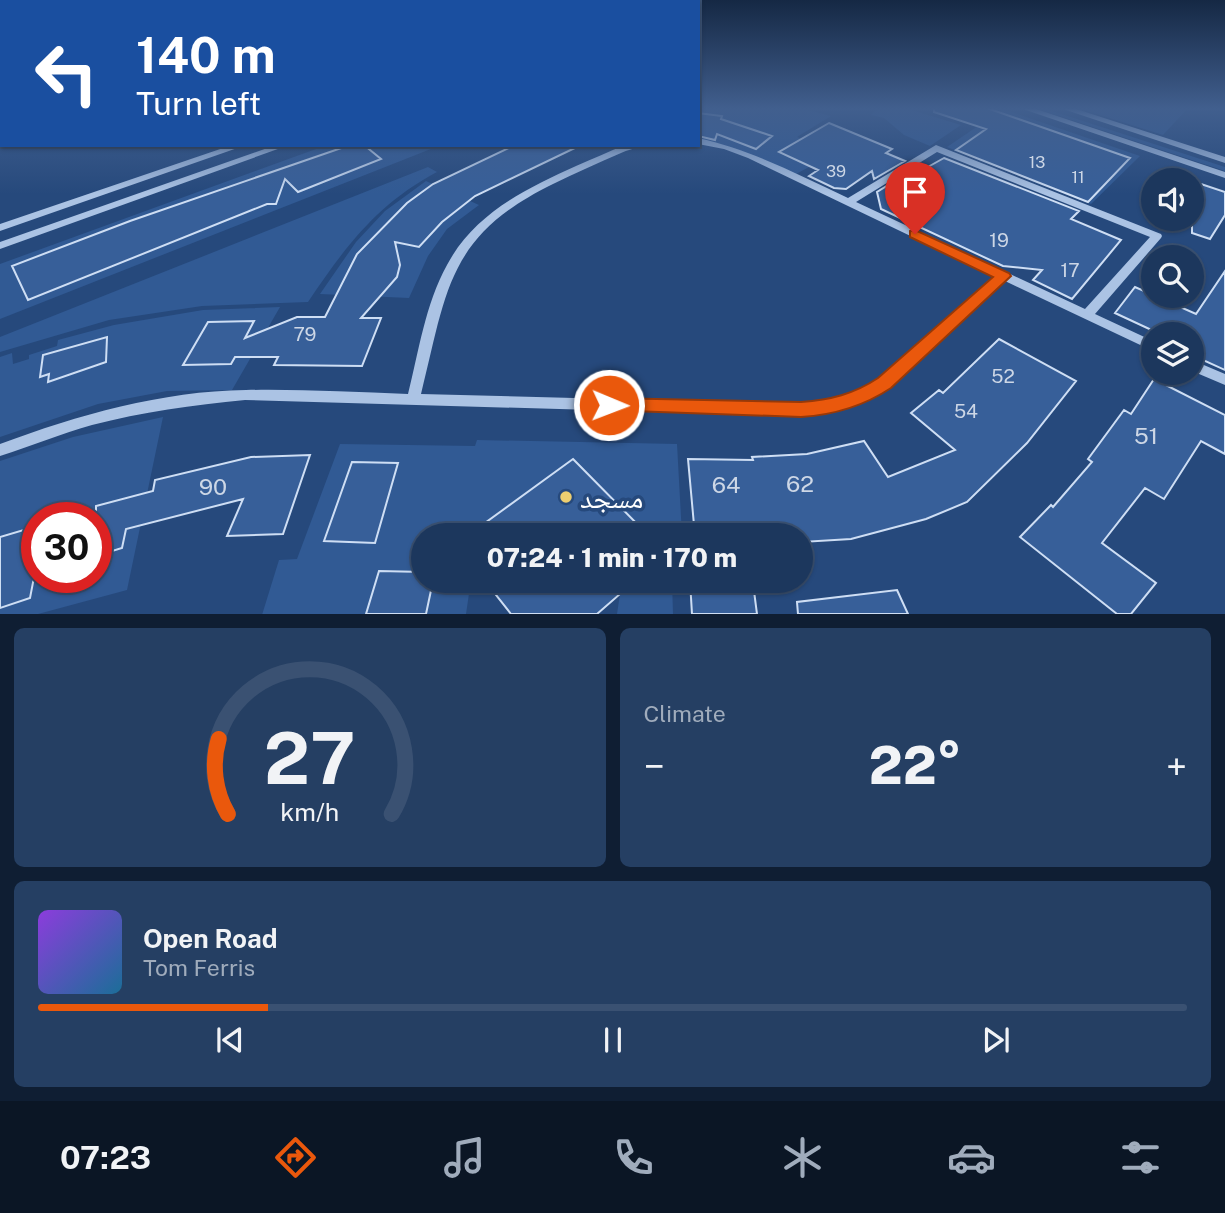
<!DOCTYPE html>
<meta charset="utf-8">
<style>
:root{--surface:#1c375d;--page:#253f63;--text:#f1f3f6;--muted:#a0acbc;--line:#3a5172;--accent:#ea580c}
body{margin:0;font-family:"Public Sans","Noto Naskh Arabic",sans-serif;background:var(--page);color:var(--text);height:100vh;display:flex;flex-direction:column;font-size:26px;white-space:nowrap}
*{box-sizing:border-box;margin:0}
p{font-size:23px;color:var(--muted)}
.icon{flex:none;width:38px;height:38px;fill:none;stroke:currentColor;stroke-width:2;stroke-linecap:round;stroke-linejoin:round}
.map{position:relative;height:614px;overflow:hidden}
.details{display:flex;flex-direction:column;gap:14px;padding:14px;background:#0f1e33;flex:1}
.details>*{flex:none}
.hud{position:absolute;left:0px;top:0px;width:700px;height:147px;box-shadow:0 2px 5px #0004,0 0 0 2px var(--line);background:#1a4fa0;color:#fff;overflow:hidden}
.controls{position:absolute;left:1141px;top:168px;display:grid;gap:14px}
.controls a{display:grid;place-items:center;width:63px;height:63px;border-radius:50%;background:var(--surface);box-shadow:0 2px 5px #0004,0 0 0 2px var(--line);font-size:35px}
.speed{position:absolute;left:21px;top:502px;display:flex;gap:14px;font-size:35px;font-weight:700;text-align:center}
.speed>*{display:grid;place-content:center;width:91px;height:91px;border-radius:50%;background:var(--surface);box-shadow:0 2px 5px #0004,0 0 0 2px var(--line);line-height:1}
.speed .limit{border:10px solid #d22;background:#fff;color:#111}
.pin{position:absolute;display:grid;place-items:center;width:60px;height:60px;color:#fff;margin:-72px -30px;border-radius:50% 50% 50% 0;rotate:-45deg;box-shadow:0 0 7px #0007}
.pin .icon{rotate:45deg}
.me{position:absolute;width:77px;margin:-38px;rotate:91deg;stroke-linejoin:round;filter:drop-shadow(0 0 5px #0008)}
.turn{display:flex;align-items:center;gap:24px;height:147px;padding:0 21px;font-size:32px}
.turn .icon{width:91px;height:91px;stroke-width:2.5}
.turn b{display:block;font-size:49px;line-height:60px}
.big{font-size:52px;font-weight:800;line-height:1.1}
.details .tile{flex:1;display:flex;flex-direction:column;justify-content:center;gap:10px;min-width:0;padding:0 24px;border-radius:10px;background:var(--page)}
.details .dial{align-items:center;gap:0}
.dial svg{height:182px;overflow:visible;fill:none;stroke:var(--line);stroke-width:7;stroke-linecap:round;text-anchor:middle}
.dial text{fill:var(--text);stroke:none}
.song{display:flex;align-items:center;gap:21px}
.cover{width:84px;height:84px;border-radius:10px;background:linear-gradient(135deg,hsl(270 70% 55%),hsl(200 70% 35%))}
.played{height:7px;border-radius:4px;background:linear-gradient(90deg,var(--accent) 20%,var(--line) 20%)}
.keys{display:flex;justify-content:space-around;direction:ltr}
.heat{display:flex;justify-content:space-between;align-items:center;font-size:38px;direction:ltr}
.details .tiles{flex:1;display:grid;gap:14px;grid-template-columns:1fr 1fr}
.tile:last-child{grid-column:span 2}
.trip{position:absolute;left:411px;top:523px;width:402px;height:70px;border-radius:35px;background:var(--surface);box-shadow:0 2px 5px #0004,0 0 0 2px var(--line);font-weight:800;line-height:70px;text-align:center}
.dock{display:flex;height:112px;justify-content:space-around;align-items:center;background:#0b1625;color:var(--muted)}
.dock .icon{width:49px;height:49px}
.dock .current{color:var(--accent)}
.dock b{font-size:32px;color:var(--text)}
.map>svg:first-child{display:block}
.green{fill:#315a94;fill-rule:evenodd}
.building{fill:#375f99;stroke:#cedef4;stroke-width:2}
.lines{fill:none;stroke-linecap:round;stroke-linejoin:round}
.minor{fill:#abc3e4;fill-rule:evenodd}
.route{fill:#ea580c;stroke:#983908;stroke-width:2}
.poi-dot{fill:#edce70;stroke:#26497c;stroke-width:2.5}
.labels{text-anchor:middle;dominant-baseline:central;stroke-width:7;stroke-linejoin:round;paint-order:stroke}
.far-number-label{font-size:16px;fill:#cdd7e6}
.number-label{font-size:19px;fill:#cdd7e6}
.near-number-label{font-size:23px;fill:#cdd7e6}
.near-poi-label{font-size:28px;fill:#fff;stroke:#26497c;text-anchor:start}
</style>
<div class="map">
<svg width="1225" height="615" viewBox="0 0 1225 615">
<rect width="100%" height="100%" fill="#26497c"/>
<!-- green -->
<path class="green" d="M698 108H800L831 116 797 137 835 153 796 174 758 157 698 140Z
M878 108H905L961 125 930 146 904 135 884 118 871 115Z
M1035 108H1043L1225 167V171Z
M1078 108H1188L1163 135Z
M1003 109 1140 156 1091 204 947 147Z
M327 145H441L0 319V264Z
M428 167 437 172C377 204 345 247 308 302L202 306 109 320 0 352V337Z
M426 181 479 205 447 229 428 256 409 298 320 294 356 242 385 211Z
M280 307 232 390 167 391 98 404 0 437V357L12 353 13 364 29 359V355L57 346 58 340 114 325 203 310Z
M163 417 127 590 38 614 0 615V461L73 437ZM37 518H96V578H37Z
M477 440 677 444 682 535H649L573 459 467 535 424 536V581H466L470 587 466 614 262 615 279 560 297 559 340 444 475 446Z
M636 581H672L673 614H617L620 594Z"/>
<!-- building -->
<path class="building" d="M934 108H987L1130 158 1088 202 956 150 986 129 934 112Z
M698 113 722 116 721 119 772 136 756 149 717 134 715 140 698 136Z
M829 123 892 149 886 153 905 161 874 179 872 171 846 189 834 188 809 176 818 170 779 152Z
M350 145H364L381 159 298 192 285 179 276 204H267L28 300 12 266 130 221Z
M515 145H581L475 196 442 222 419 247 395 242 400 265 397 277 361 318H381L362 366 274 365 278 357H235L231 364 183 365 208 322 254 321 245 338 297 317H325L357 254 407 203 433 184Z
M944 158 1079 211 1071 219 1121 240 1072 299 1033 280 1042 270 1003 266 881 209 877 192 919 166 926 168Z
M1192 181 1225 192V215L1210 239 1192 233Z
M1225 271V370L1192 355V334H1160L1115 313 1135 287 1196 314Z
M107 337 106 362 48 382 49 374 40 377 43 355Z
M999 339 1076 381 1027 443 967 502 926 519 851 539 802 542V536H695L688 459 753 460 752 457 807 454 864 441 888 477 955 450 911 413 939 390 943 393Z
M1154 379 1225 415V454L1201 441 1164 499 1145 488 1102 543 1156 583 1131 614H1117L1020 537 1051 505 1053 507 1092 462 1088 459 1124 410 1131 414Z
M310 455 283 534 227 536 243 499 126 529 122 548 96 556V506L153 491 155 480 251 457Z
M573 459 649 536H467Z
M352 462 398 463 375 543 324 541Z
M37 526V562L30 598 0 608V537Z
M379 571 424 572V581H433L426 614H366Z
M485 581H608L620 594 597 614H511Z
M690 581H694L702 589 754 591 757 614H692Z
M897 590 908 614H798L797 602Z"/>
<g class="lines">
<!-- minor -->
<path class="minor" d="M1020 108H1033L1225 172V178Z
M1060 108H1073L1225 157V163Z
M698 138C752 150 799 175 848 198L936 145 1161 234 1162 236 1161 238 1095 314 1153 341V351L1005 281 890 387 870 398 850 406 801 416 245 400C193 405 142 412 92 425 60 434 31 446 0 456V444C78 415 162 391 246 390 300 389 354 392 408 394 419 351 425 305 447 265 474 214 525 189 576 166 593 159 609 151 626 145H640C635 149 627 150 621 153 598 163 575 173 553 184 447 236 447 290 421 394L801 404C830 401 855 395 880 379L996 277 748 158 724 149 698 144ZM937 152 1150 237 1085 309 856 202Z
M232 145H246L0 231V224Z
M276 145H289L0 249V242Z
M1192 360 1225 374V385L1192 371Z"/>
</g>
<!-- sky -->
<linearGradient id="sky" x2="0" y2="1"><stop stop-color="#152844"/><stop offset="0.56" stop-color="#415f8e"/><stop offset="1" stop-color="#415f8e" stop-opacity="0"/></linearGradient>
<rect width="1225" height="194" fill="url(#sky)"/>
<!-- route -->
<path class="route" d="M915 230 1009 273 1011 276 891 388C864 406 833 415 801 417L603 410 600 405 603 400 609 398 801 402C830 400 854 394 878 378L993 277 910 237V231Z"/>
<!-- markers -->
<circle class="poi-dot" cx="566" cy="497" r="7"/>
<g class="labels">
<!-- far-number labels -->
<g class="far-number-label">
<text x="1037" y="162">13</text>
<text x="836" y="171">39</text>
<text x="1078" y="177">11</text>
</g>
<!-- number labels -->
<g class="number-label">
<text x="999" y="240">19</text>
<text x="1070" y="270">17</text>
<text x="305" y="334">79</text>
<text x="1003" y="376">52</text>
<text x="966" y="411">54</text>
</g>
<!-- near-number labels -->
<g class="near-number-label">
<text x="1146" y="435">51</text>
<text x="800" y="483">62</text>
<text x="726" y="484">64</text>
<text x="213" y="486">90</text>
</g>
<!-- near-poi labels -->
<g class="near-poi-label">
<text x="580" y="497">مسجد</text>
</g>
</g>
</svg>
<div class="controls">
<a><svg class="icon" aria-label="sound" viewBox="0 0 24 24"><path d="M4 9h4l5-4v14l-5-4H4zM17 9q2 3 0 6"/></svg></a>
<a><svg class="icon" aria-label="search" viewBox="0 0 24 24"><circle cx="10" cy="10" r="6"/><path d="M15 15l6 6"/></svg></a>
<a><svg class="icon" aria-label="layers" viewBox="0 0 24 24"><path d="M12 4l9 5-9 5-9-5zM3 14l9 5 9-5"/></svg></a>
</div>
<div class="speed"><div class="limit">30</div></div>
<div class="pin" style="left:915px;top:234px;background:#d93025"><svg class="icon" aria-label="arrive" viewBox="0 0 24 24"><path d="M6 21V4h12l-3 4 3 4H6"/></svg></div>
<svg class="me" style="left:609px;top:405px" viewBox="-20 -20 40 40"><circle r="17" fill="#ea580c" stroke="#fff" stroke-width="3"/><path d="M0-11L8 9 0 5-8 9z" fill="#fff"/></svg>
<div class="trip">07:24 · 1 min · 170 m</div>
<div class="hud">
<div class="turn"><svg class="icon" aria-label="left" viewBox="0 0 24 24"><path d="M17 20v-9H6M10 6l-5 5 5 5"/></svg><div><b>140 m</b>Turn left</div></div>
</div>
</div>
<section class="details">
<div class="tiles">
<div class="tile dial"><svg viewBox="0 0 100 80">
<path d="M14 69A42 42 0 1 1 86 69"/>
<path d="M14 69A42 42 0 0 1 10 36" stroke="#ea580c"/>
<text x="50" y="56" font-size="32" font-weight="700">27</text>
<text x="50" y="72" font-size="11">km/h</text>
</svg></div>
<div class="tile"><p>Climate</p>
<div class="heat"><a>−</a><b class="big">22°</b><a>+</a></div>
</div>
<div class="tile">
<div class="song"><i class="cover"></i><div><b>Open Road</b><p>Tom Ferris</p></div></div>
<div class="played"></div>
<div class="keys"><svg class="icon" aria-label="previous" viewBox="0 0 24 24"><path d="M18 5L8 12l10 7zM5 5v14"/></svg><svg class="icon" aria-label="pause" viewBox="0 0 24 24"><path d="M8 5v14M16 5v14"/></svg><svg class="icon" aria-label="next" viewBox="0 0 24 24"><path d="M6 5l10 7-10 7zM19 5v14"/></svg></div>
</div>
</div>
</section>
<nav class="dock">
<b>07:23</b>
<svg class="icon current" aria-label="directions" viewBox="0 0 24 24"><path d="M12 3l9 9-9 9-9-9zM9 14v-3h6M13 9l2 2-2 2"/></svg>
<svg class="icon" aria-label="music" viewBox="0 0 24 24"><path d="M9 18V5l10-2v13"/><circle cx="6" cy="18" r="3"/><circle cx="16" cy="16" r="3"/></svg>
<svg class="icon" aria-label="phone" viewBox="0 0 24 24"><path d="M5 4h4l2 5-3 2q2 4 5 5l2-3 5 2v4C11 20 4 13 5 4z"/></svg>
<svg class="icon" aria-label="climate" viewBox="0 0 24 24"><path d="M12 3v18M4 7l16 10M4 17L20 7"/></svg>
<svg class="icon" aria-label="car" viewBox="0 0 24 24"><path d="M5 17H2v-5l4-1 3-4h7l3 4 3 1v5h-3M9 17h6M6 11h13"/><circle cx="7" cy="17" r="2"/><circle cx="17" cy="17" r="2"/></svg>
<svg class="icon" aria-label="filters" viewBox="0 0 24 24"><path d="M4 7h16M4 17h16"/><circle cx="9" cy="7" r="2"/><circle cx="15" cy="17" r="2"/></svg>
</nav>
